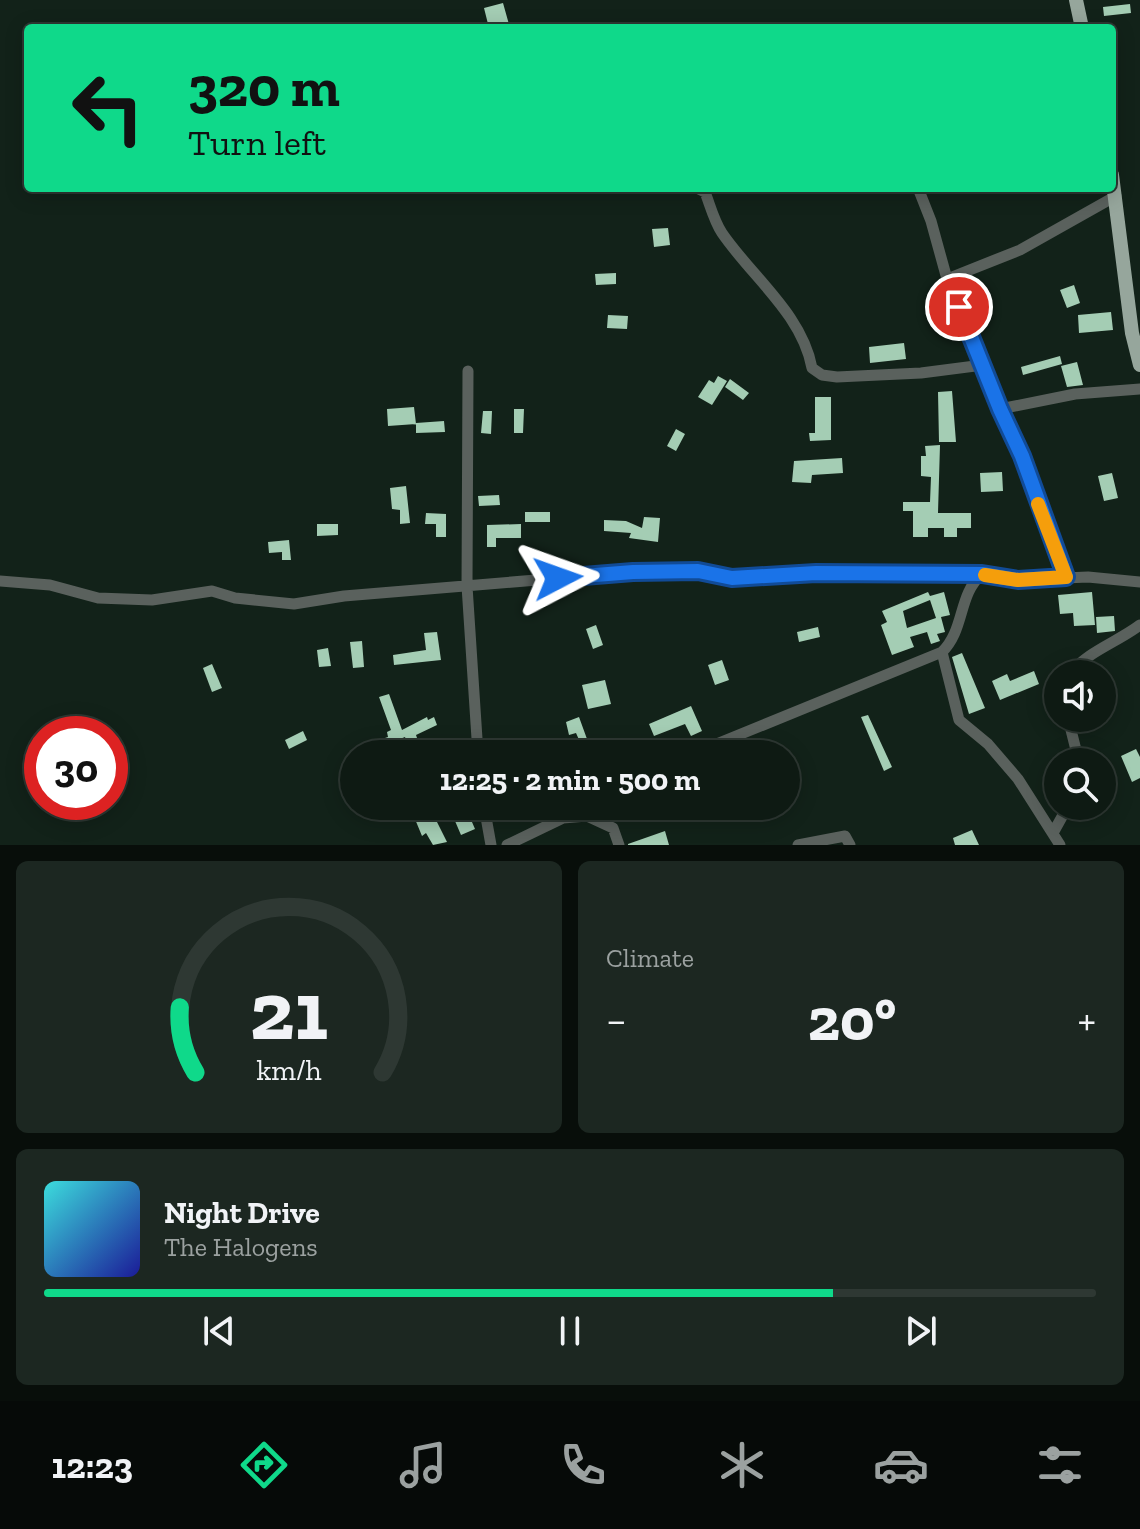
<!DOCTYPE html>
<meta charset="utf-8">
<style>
:root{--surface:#0e1a13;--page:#1c2721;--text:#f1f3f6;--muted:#9ba1a0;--line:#2e3833;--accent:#0fd98a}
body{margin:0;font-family:"Zilla Slab",serif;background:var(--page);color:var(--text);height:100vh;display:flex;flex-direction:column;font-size:30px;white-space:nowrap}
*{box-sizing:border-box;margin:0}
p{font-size:26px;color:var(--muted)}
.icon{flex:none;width:44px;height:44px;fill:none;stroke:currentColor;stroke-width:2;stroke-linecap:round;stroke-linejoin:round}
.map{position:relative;height:845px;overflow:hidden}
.drawer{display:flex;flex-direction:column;gap:16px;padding:16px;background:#080e0a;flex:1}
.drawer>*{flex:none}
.hud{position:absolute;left:24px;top:24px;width:1092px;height:168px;border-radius:8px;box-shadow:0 4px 20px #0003,0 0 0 2px var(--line);background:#0fd98a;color:#111;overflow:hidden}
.tools{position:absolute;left:1044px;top:660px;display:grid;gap:16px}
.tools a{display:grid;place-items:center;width:72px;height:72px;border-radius:50%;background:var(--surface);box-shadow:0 4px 20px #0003,0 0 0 2px var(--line);font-size:40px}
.speed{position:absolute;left:24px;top:716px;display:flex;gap:16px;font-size:40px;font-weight:700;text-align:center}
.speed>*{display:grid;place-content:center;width:104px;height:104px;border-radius:50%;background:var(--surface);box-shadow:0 4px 20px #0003,0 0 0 2px var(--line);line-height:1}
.speed .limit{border:12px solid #d22;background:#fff;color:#111}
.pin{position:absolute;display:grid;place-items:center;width:68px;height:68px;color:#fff;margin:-34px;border:4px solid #fff;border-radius:50%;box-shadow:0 2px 8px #0007}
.me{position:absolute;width:88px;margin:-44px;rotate:86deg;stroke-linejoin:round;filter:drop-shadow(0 0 6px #0008)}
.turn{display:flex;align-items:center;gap:28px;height:168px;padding:0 32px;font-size:36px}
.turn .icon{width:104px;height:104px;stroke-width:2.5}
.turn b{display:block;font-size:56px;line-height:68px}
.big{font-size:60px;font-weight:700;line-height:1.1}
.drawer .widget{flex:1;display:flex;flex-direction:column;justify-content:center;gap:12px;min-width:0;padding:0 28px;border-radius:12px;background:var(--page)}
.drawer .dial{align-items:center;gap:0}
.dial svg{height:208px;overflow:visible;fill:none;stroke:var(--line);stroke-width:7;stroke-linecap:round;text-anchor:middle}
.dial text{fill:var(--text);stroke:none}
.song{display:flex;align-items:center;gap:24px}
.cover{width:96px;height:96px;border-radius:12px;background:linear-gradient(135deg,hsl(180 70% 55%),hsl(240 70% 35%))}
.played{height:8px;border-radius:4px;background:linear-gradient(90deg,var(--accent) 75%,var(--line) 75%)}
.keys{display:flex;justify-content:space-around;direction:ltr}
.heat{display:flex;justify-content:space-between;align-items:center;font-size:44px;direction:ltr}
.drawer .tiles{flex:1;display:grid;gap:16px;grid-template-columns:1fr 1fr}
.widget:last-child{grid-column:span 2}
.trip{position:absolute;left:340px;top:740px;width:460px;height:80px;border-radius:40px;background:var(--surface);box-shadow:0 4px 20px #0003,0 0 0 2px var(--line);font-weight:700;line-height:80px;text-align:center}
.tabs{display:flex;height:128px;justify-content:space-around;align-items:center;background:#060a08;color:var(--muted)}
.tabs .icon{width:56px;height:56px}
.tabs .selected{color:var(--accent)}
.tabs b{font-size:36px;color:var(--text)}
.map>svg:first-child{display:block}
.building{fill:#a4cdb4;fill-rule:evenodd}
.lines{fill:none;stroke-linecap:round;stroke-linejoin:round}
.minor{stroke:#5a615d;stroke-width:11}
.major{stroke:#96a69c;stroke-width:14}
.route-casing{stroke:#114b97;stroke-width:20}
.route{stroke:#1a73e8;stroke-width:14}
.slow{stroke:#f59e0b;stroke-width:14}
</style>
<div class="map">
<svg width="1140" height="845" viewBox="0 0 1140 845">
<rect width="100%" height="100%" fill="#122219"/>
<!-- building -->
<path class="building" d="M503 3 510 28H489L484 8Z
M1130 4 1131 13 1104 16 1103 7Z
M668 228 670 245 654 247 652 229Z
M616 273V284L596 285 595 274Z
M973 285 984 310 973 315 962 289Z
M1074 285 1080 303 1067 308 1060 290Z
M1111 312 1113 330 1079 333 1078 315Z
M608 315 628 316 627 329 607 328Z
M904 343 906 359 870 363 869 347Z
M1060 356 1062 364 1023 375 1021 367Z
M1077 362 1083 385 1067 387 1061 366Z
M718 376 727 381 712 405 698 397 709 380 714 383Z
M730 379 749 393 743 400 725 387Z
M952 391 956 442H939L938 392Z
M815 397H831V440L810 441 809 433H815Z
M414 407 416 424 388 426 387 409Z
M514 409H524L523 433H514Z
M483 411H492L491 434 481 433Z
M444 421 445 432 416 433V423Z
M676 429 685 434 676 451 667 446Z
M940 445 938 513H971V528H957V537H944V528H928V537H913V511H903V502H930L931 477 921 476V456H926L925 446Z
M842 458 843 473 812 475 811 483 792 482 794 461Z
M1002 472 1003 491 981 492 980 473Z
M1112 473 1118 498 1104 501 1098 476Z
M406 486 410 523 400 524V510L392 509 390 488Z
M499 495 500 505 479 506 478 496Z
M525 512H550V522H525Z
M426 513 446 514V537H436V524H425Z
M644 517 660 518 658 542 629 538 631 533 604 531V520L626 521 642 528Z
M317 524H338V535L317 536Z
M521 524V538H496V547H487V525Z
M289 540 291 560H282V552L269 553 268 542Z
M928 592 930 596 944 592 950 615 941 617 945 632 937 634 940 641 931 644 927 632 910 637 914 647 892 655 881 625 887 622 882 611ZM930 600 936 618 907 628 903 611Z
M1092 592 1095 625 1074 626 1073 613 1060 614 1058 595Z
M1114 616 1115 631 1097 633 1096 617Z
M596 625 603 645 593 649 586 629Z
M818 627 820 637 799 642 797 632Z
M437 632 441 660 394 665 393 655 426 650 424 633Z
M362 641 364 667 353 668 350 642Z
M328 648 331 666 319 667 317 650Z
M962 653 985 708 969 714 952 657Z
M722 660 729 680 715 685 708 665Z
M212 664 222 688 212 692 203 668Z
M1034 671 1039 684 1000 700 992 681 1007 674 1010 681Z
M605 680 611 704 588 709 582 685Z
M389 694 402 730 427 717 428 720 434 717 437 725 416 735 422 753 445 743 450 754H411L405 737 387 744 385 738 388 737 387 732 391 730 379 697Z
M691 706 702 731 691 736 685 724 654 736 649 724Z
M868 715 892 767 884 771 861 717Z
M579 717 587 739 580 742 576 733 569 735 566 722Z
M303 731 307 740 289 749 285 740Z
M1136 749 1140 757V778L1132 782 1121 756Z
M382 806H429L447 842 433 845 426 833 422 836 410 807 388 818Z
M469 815 475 829 461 835 455 821Z
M972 830 979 845H955L953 838Z
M665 831 669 845H628V844Z"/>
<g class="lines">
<!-- minor -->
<path class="minor" d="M697 188 705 192C710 205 714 221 722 233 752 277 802 314 812 368L822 375 837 377 921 373 983 365 1022 456 1066 577
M918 188 931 221 947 279 983 365
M947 279 1020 250 1116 196
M468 371 467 586 478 754
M1000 409 1075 394 1140 389
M0 581 50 585 98 598 152 600 212 591 235 598 294 604 344 596 633 572 698 571 732 578 816 573 982 574
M1070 674C1088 651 1116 643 1140 625
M1068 718 1079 762
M601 754V746
M692 754 942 652
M484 806 491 845
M595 806 587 816 613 828 619 845
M1053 833 1068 806
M507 845 563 818 587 816
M798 845 845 836 850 845
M1060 845 1018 779 988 744 959 720 942 652C965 630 958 594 982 574L1018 580 1088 577 1140 582"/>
<!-- major -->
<path class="major" d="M1076 0 1082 28
M1112 175 1132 333 1140 365"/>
</g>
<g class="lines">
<defs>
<path id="route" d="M558 578 633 572 698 571 732 578 816 573 982 574 1018 580 1066 577 1022 456 1000 409 959 307"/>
</defs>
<!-- route casing -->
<use href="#route" class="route-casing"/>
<!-- route -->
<use href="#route" class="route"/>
<!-- slow -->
<path class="slow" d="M985 575 1018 580 1066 577 1038 504"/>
</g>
</svg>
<div class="tools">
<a><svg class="icon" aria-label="sound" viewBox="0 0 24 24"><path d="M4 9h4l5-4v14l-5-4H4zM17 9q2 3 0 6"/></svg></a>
<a><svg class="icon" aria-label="search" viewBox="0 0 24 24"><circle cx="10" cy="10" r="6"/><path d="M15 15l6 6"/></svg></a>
</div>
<div class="speed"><div class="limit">30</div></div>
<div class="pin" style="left:959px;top:307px;background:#d93025"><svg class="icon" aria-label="arrive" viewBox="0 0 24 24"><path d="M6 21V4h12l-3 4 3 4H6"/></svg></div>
<svg class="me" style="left:558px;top:578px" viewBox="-20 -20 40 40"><path d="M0-17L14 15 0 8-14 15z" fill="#1a73e8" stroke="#fff" stroke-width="4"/></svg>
<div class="trip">12:25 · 2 min · 500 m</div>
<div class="hud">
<div class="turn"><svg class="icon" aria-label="left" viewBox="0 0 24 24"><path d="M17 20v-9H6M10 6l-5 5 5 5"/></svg><div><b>320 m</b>Turn left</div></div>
</div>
</div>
<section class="drawer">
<div class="tiles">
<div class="widget dial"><svg viewBox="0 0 100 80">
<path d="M14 69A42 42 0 1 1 86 69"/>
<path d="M14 69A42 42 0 0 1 8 44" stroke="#0fd98a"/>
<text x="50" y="56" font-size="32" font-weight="700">21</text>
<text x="50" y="72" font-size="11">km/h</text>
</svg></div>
<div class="widget"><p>Climate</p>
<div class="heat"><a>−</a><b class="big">20°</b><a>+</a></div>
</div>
<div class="widget">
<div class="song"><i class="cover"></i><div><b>Night Drive</b><p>The Halogens</p></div></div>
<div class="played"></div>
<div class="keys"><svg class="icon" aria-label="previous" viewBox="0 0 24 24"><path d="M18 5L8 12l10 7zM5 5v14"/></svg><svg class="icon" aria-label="pause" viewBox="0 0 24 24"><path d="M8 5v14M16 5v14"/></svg><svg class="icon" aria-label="next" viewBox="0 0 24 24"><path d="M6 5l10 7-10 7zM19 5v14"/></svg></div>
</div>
</div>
</section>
<nav class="tabs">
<b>12:23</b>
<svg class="icon selected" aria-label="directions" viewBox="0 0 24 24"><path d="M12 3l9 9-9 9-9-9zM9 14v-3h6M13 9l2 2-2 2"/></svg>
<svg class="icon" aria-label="music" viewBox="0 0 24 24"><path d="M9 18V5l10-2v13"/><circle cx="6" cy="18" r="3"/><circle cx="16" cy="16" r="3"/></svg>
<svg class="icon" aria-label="phone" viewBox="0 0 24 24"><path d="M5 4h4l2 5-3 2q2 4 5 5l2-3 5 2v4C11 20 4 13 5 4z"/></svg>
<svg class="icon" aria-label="climate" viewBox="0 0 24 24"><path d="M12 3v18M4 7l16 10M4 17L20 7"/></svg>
<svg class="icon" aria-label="car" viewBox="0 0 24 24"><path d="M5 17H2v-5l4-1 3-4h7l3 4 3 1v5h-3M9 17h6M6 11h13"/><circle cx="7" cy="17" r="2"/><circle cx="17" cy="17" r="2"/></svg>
<svg class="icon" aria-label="filters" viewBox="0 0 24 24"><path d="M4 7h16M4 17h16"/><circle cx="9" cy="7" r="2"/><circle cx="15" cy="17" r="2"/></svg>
</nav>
